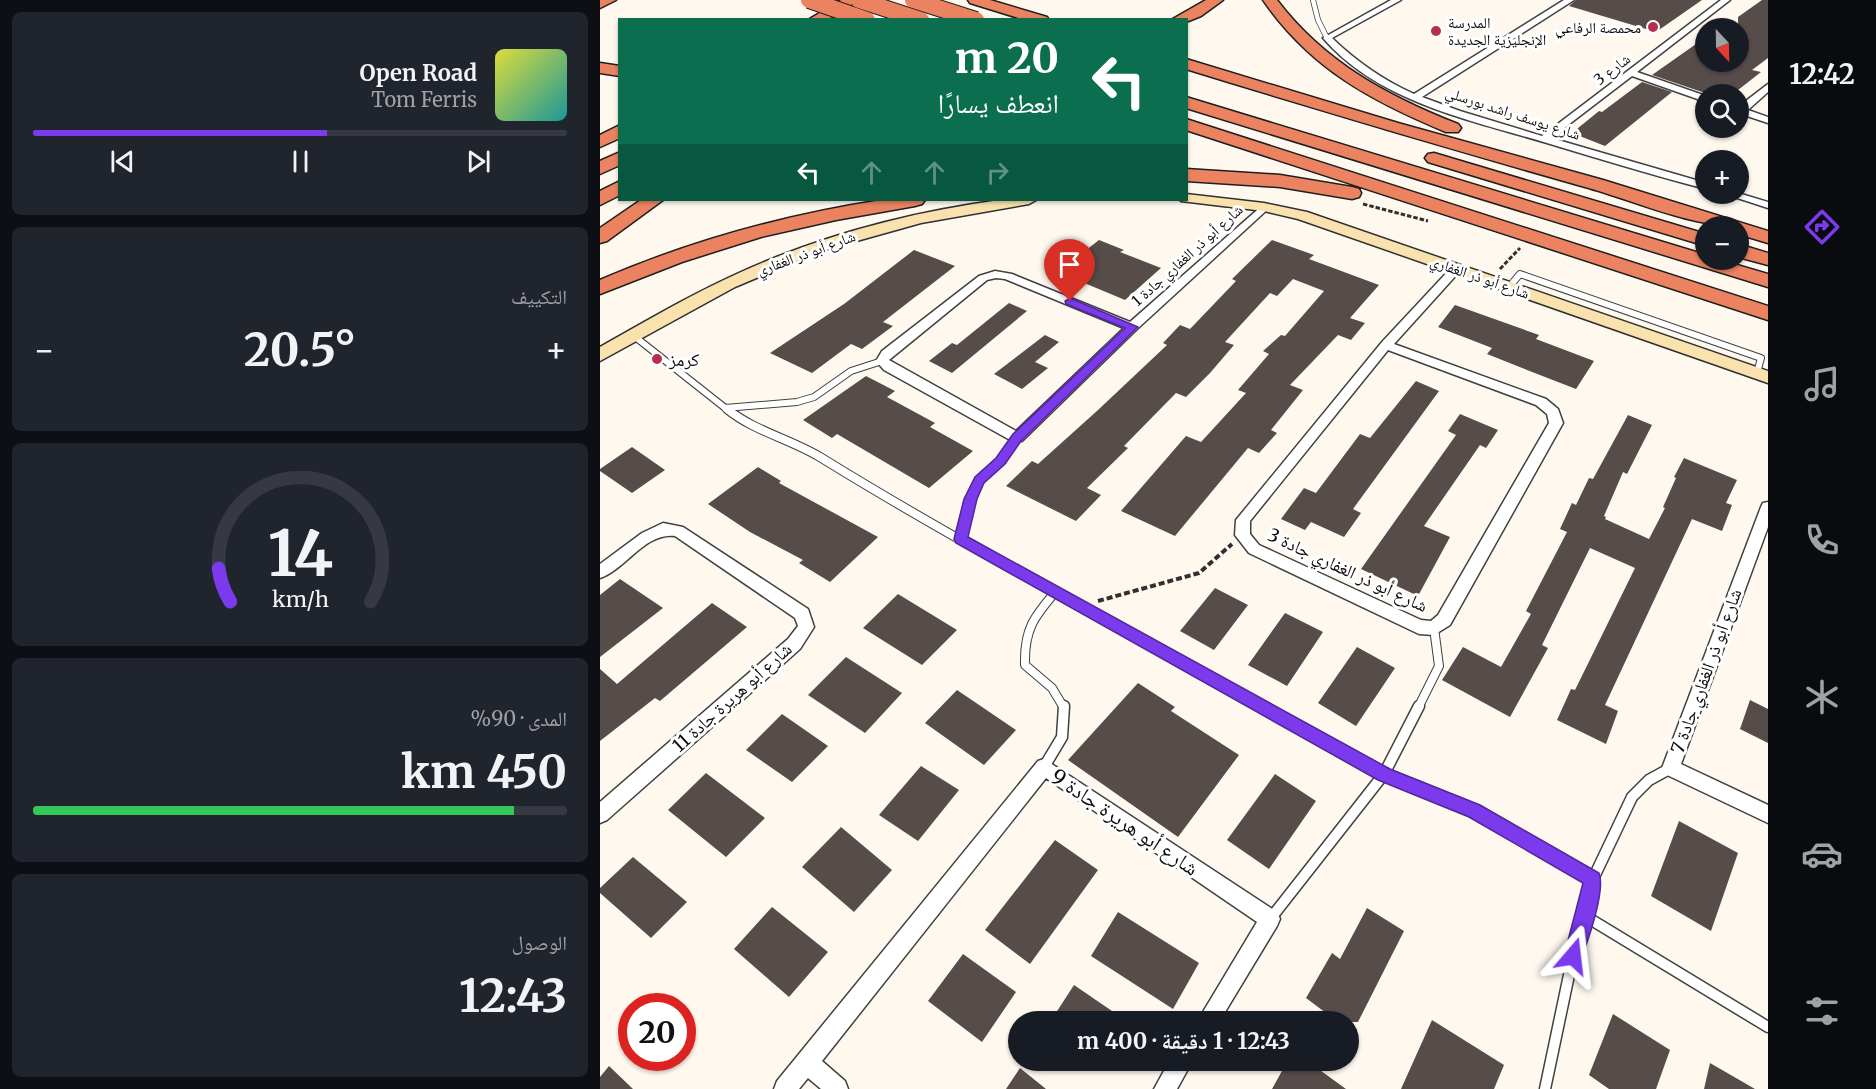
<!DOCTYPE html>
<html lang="ar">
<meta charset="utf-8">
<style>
:root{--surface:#171b24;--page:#20242c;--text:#f1f3f6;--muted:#9ea1a6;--line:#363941;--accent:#7c3aed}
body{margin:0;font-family:Merriweather,"Noto Naskh Arabic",serif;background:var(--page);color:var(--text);direction:rtl;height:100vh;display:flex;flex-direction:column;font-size:22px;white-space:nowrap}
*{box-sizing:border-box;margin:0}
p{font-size:20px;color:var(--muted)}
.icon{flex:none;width:33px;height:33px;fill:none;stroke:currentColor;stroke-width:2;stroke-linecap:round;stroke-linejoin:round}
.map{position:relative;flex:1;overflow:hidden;direction:ltr}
.details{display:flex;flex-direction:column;gap:12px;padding:12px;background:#0d0f14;width:600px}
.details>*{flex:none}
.hud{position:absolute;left:18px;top:18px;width:570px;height:183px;border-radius:0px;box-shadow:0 2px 4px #0004;direction:rtl;background:#0b6e4f;color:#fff;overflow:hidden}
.needle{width:39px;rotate:158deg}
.tools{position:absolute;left:1095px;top:18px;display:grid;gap:12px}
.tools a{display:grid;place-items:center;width:54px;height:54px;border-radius:50%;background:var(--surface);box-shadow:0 2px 4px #0004;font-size:30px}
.speed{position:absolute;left:18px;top:993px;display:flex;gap:12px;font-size:30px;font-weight:700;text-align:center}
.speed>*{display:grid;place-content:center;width:78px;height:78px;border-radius:50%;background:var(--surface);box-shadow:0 2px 4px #0004;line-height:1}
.speed .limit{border:9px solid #d22;background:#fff;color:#111}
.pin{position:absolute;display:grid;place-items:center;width:51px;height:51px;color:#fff;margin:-62px -26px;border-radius:50% 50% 50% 0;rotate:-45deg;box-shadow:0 0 6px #0007}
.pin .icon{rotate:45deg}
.me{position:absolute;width:66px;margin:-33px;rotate:17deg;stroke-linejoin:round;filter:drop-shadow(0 0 4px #0008)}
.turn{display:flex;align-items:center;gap:21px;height:126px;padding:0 30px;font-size:27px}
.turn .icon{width:78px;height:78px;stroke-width:2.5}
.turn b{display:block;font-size:42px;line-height:51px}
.lanes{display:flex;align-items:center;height:57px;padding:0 30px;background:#0003;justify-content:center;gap:30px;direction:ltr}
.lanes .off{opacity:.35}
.big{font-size:45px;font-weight:700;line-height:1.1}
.details .tile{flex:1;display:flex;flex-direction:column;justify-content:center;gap:9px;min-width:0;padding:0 21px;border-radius:9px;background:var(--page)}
.details .dial{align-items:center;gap:0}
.dial svg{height:156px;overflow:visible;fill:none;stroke:var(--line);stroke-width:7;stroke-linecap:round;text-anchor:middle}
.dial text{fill:var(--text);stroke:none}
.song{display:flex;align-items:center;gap:18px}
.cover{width:72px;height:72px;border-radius:9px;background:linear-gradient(135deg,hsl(60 70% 55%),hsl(180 70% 35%))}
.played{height:6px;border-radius:3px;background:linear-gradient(90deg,var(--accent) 55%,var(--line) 55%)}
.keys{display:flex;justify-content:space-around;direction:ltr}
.heat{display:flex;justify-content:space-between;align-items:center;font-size:33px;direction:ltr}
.charge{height:9px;border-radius:4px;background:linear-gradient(90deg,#34c759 90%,var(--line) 0)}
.trip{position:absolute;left:408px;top:1011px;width:351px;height:60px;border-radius:30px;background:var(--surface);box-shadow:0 2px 4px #0004;font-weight:700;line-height:60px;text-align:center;direction:rtl}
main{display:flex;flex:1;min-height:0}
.dock{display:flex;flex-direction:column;width:108px;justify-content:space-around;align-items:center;background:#090b0e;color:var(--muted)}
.dock .icon{width:42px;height:42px}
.dock .selected{color:var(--accent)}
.dock b{font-size:27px;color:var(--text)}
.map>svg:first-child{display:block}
.building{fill:#564d4b}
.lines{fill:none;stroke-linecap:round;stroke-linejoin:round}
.lane-far3-casing{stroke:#414141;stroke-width:6}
.lane-far2-casing{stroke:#414141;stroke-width:8}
.lane-far1-casing{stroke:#414141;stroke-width:10}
.lane-casing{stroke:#414141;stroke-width:13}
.street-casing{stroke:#414141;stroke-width:3}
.secondary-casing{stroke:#303030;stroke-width:3}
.highway-casing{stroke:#1f1f1f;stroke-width:3}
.path-far1{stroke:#303030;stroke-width:3;stroke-dasharray:4.5 2;stroke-linecap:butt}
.path{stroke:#303030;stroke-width:4;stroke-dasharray:6 3;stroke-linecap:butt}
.lane-far3{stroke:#fff;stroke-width:4.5}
.lane-far2{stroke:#fff;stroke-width:6}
.lane-far1{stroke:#fff;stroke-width:8}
.lane{stroke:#fff;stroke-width:10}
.street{fill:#fff;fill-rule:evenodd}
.secondary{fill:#fae2af;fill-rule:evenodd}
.highway{fill:#eb8361;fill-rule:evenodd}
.highway-bridge-casing{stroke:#1f1f1f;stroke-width:18;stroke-linecap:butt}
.highway-bridge{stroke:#eb8361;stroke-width:16}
.route{fill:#7c3aed;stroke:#51269a;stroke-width:1.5}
.poi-dot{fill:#b52f51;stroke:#fff;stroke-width:2}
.labels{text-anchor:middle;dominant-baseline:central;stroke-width:6;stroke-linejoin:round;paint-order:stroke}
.far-poi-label{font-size:15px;fill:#0e0e0e;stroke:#fff;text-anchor:start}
.far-street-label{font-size:15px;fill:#0e0e0e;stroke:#fff}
.poi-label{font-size:18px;fill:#0e0e0e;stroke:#fff;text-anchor:start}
.street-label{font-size:18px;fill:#0e0e0e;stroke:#fff}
.near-street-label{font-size:21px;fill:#0e0e0e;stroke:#fff}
</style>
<main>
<nav class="dock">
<b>12:42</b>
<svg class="icon selected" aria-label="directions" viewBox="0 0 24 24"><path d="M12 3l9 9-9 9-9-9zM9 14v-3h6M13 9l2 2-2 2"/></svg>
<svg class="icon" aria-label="music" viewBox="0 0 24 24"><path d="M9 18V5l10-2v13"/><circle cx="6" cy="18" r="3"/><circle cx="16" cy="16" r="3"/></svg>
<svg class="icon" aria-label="phone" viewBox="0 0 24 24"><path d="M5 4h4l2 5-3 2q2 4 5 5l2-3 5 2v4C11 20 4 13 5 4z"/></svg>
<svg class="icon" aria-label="climate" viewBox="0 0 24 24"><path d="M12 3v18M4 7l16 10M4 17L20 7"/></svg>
<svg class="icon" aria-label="car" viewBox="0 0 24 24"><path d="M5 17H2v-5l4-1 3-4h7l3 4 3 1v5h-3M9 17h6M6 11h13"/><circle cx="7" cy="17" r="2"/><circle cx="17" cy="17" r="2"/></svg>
<svg class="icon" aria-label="filters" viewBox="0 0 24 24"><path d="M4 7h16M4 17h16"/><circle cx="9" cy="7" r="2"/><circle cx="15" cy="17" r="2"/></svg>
</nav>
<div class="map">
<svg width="1168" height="1089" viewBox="0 0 1168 1089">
<rect width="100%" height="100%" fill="#fef8ef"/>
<!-- building -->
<path class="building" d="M976 0H1102L1056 32 969 6Z
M1162 0H1168V58L1152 70 1161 72 1133 94H1108L1052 75 1106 37V62H1138V17Z
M1042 82 1072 92 1005 146 972 133 999 111 1002 112Z
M499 240 524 250 520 252 561 268 525 300 458 272Z
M672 240 714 255 709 259 779 285 750 318 765 323 751 340 738 335 690 385 703 390 671 430 677 433 659 453 648 448 575 536 521 511 586 436 601 442 646 393 638 390 669 354 663 351 681 335 685 336 724 291 693 279 677 296 670 293 625 342 634 345 610 373 586 397 576 393 524 446 528 448 487 488 501 495 476 521 406 486 432 461 438 464 498 410 567 345 563 343 580 325 590 329 636 281 632 279Z
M314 250 355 266 283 322 293 326 262 349 251 344 212 373 170 353 244 304Z
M409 303 427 311 352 373 329 361 352 343 357 345Z
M855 305 939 335 936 339 994 361 976 389 927 370 887 354 892 348 838 327Z
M445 335 459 342 435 362 448 368 422 389 394 374Z
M266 376 295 391 287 397 335 423 330 427 373 451 329 488 237 434 232 438 203 420Z
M816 381 839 391 753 509 761 513 744 537 711 522 705 530 681 519 704 488 716 493 760 434 770 438Z
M860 414 898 430 886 448 880 445 824 526 850 537 818 596 761 569 856 435 848 431Z
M1028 415 1052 425 1027 474 1023 472 1004 516 1006 517 1005 519 1049 539 1065 508 1063 507 1076 478 1074 477 1084 458 1137 480 1126 503 1132 505 1122 531 1092 519 1005 705 1018 711 1006 744 957 720 971 689 975 690 1035 568 990 548 942 645 948 648 910 717 842 680 863 647 901 667 931 614 926 611 967 532 960 529 972 503 976 505 989 478 993 479Z
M32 447 65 470 32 493 0 471V469Z
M158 467 181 481 179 483 278 537 230 582 199 563 203 560 150 532 108 504Z
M20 579 63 608 0 657V595Z
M615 588 648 605 614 650 580 631Z
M298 594 357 630 322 665 263 628Z
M112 603 147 627 60 701 55 698 0 741V669L17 684Z
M685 613 723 632 687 686 648 665Z
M757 647 795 668 756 726 718 703Z
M246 657 302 693 265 733 208 695Z
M538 683 575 707 571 711 639 755 578 837 468 760Z
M357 690 416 730 384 765 325 723Z
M1150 700 1168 709V743L1140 729Z
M182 714 228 746 192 782 146 750Z
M321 766 359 790 318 841 279 815Z
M106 773 165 818 126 857 68 810Z
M675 774 716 801 669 869 627 840Z
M1079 821 1138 853 1111 931 1051 896Z
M241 827 292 870 254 912 202 867Z
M455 840 498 870 430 964 385 930Z
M33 857 87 902 51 938 0 893V888Z
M172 907 228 952 189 997 134 949Z
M767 908 804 931 758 1022H738L706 998 732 953 740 959Z
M518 912 599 963 573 1009 491 956Z
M363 954 416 992 382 1042 328 1001Z
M474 985 512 1011 505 1022H450Z
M1013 1014 1070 1050 1056 1089H1009L989 1075Z
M832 1020 904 1065 894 1089H801Z
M688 1060H706L746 1089H672Z
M1110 1063 1155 1089H1104Z
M9 1066 33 1089H0V1077Z
M420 1068 446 1089H406Z"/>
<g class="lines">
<defs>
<path id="lane-far3" d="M713 0 718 20 727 38"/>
<path id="lane-far2" d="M909 287 920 274 1161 358 1157 373
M34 336 129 411
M125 408 197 402 214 397 251 371 282 361"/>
<path id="lane-far1" d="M127 409C154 431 190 439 220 457 364 546 516 625 665 708
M361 539 370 499 379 480 401 461 417 438
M456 591C434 617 424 629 425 665L452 688 464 708
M818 708 839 666 834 628"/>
<path id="lane" d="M662 706 784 774 874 811 993 879
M444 767 462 737 464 706
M985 916 1168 1027
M671 918 784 774 819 706
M945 1089 973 956 993 879 1032 797 1049 780 1071 768"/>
<path id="street" d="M791 0H801L732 38C757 62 783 80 814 94L964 0H974L822 97 860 111 942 136 1121 0H1130L1037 72 1106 96V102L1032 76 951 138 1106 183V189C1052 175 1000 159 947 143 870 120 778 102 723 38Z
M1168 84V92L1148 110 1168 117V123L1138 113V107Z
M1138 193 1168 202V208L1125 194Z
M664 204 669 207 668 209 536 330 422 441H412L284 370 276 361 282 351 379 276 395 271 412 274 530 322ZM396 278 405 279 524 328 416 431 289 360 387 280Z
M856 266 862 269 860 271 794 344 946 399 958 409 963 423 850 625 834 635 819 634 649 553 635 535 636 520 782 342 852 267ZM788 350 936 405 947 414 949 423 838 615 831 621 821 620 659 545 650 534V521Z
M1168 502V527L1081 764 1168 805V823L1065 774 1062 768 1161 507 1163 503Z
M63 523 83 527 208 609 214 627 200 649 7 820 0 823V802L188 639 198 626 195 618 75 536C45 532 26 569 0 578V564L42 533Z
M444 759 677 912 680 919 677 926 619 1022H597L657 922 446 778 222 1061 245 1081 248 1089H221L208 1078 199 1089H174L177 1081 438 761Z
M570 1060H593L577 1089H554Z"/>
<path id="secondary" d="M586 194 664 203 707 212 1168 371V383L698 219 664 211 581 201 580 200H586Z
M400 200H436L429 204 321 223 221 251 135 287 0 361V347C46 321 92 294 141 272 223 235 311 212 400 200Z"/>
<path id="highway" d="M0 0H16L0 8Z
M241 0H259L227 20H208Z
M368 0H390L447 17 449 20H425L370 3Z
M606 0H623L601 16 586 22V20H571Z
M663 0H677C724 62 787 96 858 124L861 128 858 132H846C771 101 710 68 663 0Z
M586 59 798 123 1003 180 1168 231V243L1138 234V226C1088 226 1033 200 985 187 851 149 719 110 586 69Z
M0 63 20 66V76L0 73Z
M586 97 1106 255V260H1120L1168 274V287L586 108Z
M586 119 1168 306V320L586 130Z
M20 125V138L0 147V135Z
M20 152V165L0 174V161Z
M834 153 1106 234V246L828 162 825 158 828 154Z
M586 169 680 175 752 187 759 189 761 193 759 197 752 199 680 187 586 181Z
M20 181V195L0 205V191Z
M41 200H63L7 241 0 243V228Z
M282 200H325L322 204 315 206 236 220 161 237 82 262 0 294V280C90 241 185 215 282 200Z
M1138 244 1168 253V265L1138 257Z"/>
</defs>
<!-- lane-far3 casing -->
<use href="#lane-far3" class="lane-far3-casing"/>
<!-- lane-far2 casing -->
<use href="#lane-far2" class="lane-far2-casing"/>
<!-- lane-far1 casing -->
<use href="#lane-far1" class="lane-far1-casing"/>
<!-- lane casing -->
<use href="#lane" class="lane-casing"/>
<!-- street casing -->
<use href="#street" class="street-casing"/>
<!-- secondary casing -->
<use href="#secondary" class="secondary-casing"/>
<!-- highway casing -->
<use href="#highway" class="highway-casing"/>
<!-- path-far1 -->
<path class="path-far1" d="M763 204 828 221
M900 269 920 248"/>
<!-- path -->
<path class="path" d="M498 601 599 573 632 544"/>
<!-- lane-far3 -->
<use href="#lane-far3" class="lane-far3"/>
<!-- lane-far2 -->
<use href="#lane-far2" class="lane-far2"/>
<!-- lane-far1 -->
<use href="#lane-far1" class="lane-far1"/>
<!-- lane -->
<use href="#lane" class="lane"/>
<!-- street -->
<use href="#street" class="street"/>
<!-- secondary -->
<use href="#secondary" class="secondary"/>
<!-- highway -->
<use href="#highway" class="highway"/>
<defs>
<path id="highway-bridge" d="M209 0 267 20
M259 0 321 20
M313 0 376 20"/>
</defs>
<!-- highway-bridge casing -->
<use href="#highway-bridge" class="highway-bridge-casing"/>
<!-- highway-bridge -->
<use href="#highway-bridge" class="highway-bridge"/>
</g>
<!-- route -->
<path class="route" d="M470 298 538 327 421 441 405 464 384 483 377 499 368 537 790 769 880 805 999 873C1006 890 987 945 979 963L973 966 966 963 964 956 983 883 869 817 778 780 356 543 354 539 364 499 375 477 396 458 413 434 525 328 466 304 465 301Z"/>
<!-- markers -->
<g class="poi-dot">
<circle cx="1053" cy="27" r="6"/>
<circle cx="836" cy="31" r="6"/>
<circle cx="57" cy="359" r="6"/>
</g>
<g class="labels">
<!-- far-poi labels -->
<g class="far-poi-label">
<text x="848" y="22">المدرسة<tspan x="848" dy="17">الإنجليزية الجديدة</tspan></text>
<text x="1041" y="27" text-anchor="end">محمصة الرفاعي</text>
</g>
<!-- far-street labels -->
<g class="far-street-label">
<text transform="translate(1012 69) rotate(-38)">شارع 3</text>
<text transform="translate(913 113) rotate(18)">شارع يوسف راشد بورسلي</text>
<text transform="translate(206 253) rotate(-20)">شارع أبو ذر الغفاري</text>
<text transform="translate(587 255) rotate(-42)">شارع أبو ذر الغفاري جادة 1</text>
<text transform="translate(880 277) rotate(19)">شارع أبو ذر الغفاري</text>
</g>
<!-- poi labels -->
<g class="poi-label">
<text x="69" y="359">كرمز</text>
</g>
<!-- street labels -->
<g class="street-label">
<text transform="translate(748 570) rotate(25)">شارع أبو ذر الغفاري جادة 3</text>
<text transform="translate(1106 671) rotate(-70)">شارع أبو ذر الغفاري جادة 7</text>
<text transform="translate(132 697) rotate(-42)">شارع أبو هريرة جادة 11</text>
</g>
<!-- near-street labels -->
<g class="near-street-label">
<text transform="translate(525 822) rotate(34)">شارع أبو هريرة جادة 9</text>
</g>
</g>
</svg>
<div class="tools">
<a><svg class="needle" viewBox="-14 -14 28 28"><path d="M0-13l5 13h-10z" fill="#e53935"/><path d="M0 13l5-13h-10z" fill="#9ea1a6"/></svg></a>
<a><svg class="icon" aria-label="search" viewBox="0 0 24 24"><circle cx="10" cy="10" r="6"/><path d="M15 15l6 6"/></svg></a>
<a>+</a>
<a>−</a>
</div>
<div class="speed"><div class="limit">20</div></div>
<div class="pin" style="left:470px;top:301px;background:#d93025"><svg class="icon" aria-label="arrive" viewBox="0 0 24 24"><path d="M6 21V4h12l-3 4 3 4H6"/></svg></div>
<svg class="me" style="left:973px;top:956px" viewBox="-20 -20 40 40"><path d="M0-17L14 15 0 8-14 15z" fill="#7c3aed" stroke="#fff" stroke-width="4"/></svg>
<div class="trip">12:43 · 1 دقيقة · 400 m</div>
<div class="hud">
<div class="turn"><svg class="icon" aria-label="left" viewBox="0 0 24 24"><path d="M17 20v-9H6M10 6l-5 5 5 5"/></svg><div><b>20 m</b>انعطف يسارًا</div></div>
<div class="lanes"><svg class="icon" aria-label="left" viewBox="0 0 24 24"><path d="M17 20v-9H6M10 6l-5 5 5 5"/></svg><svg class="icon off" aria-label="ahead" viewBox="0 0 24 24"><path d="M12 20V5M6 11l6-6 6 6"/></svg><svg class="icon off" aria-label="ahead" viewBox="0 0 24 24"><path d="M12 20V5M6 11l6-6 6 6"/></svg><svg class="icon off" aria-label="right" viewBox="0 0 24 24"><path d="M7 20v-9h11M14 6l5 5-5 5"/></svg></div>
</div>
</div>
<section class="details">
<div class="tile">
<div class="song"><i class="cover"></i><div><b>Open Road</b><p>Tom Ferris</p></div></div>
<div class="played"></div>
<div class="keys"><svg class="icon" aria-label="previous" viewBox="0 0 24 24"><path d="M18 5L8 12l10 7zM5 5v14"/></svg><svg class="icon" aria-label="pause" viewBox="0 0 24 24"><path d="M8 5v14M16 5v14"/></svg><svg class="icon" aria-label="next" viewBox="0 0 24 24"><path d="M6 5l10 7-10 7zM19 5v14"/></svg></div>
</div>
<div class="tile"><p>التكييف</p>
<div class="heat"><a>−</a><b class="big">20.5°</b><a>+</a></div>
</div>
<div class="tile dial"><svg viewBox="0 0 100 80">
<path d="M14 69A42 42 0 1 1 86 69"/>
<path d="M14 69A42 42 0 0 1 8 52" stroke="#7c3aed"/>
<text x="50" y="56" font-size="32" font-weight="700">14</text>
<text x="50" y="72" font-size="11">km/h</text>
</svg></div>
<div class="tile"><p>المدى · 90%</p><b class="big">450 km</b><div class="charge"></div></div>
<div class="tile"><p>الوصول</p><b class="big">12:43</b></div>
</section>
</main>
